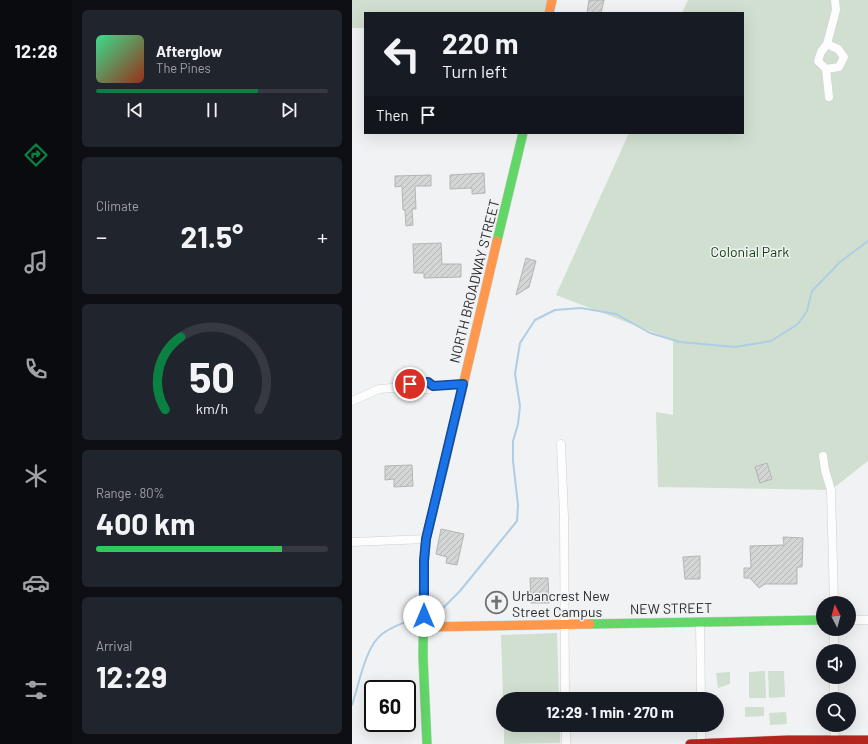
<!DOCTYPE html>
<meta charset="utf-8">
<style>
:root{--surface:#171b24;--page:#20242c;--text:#f1f3f6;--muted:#9ea1a6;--line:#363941;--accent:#0b8043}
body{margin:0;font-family:Barlow,sans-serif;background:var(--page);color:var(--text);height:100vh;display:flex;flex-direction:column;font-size:15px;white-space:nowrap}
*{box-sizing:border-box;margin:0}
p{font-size:13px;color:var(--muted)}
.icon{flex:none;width:22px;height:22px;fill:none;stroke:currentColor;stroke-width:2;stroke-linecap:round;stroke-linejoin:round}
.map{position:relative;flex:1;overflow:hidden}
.side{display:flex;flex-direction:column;gap:10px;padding:10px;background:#0d0f14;width:280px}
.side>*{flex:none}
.guide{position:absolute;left:12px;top:12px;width:380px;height:122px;border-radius:0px;box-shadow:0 4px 16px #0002;background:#171b24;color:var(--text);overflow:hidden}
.needle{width:26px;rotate:354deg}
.controls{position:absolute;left:464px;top:596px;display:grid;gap:8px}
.controls a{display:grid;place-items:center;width:40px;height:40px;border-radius:50%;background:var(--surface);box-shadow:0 4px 16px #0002;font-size:20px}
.speed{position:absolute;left:12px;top:680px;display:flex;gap:8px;font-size:20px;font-weight:700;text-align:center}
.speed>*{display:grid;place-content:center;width:52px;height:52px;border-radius:50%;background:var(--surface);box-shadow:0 4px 16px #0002;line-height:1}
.speed .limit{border:2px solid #111;border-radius:6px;background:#fff;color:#111}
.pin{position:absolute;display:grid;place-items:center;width:34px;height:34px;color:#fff;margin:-17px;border:2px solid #fff;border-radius:50%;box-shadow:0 1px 4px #0007}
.me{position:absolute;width:44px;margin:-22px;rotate:0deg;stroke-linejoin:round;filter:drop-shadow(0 0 3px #0008)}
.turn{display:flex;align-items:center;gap:14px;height:84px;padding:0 12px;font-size:18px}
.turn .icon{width:52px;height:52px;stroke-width:2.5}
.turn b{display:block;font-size:28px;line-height:34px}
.then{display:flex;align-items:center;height:38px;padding:0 12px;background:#0003;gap:8px;font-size:15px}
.big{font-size:30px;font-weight:700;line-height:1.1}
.side .widget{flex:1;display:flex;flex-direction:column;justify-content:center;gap:6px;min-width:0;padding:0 14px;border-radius:6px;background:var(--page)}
.side .dial{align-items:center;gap:0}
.dial svg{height:104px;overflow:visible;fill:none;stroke:var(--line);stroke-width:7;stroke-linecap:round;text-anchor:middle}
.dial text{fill:var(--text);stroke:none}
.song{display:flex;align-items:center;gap:12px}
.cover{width:48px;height:48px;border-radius:6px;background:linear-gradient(135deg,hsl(150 70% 55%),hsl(10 70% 35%))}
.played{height:4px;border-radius:2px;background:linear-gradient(90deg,var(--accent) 70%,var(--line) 70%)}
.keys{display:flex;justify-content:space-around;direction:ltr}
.heat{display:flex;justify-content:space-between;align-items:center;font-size:22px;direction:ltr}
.charge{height:6px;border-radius:3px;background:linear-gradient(90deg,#34c759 80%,var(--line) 0)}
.trip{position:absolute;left:144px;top:692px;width:228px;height:40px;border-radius:20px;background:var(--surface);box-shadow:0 4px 16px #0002;font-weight:700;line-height:40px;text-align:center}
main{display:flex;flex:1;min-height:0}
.dock{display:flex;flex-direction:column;width:72px;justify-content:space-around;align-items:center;background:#090b0e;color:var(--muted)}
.dock .icon{width:28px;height:28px}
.dock .selected{color:var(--accent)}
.dock b{font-size:18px;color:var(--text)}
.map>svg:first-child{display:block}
.green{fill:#d1dfd0}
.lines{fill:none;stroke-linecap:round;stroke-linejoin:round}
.stream{stroke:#aecee6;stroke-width:2}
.building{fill:url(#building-hatch);stroke:#b3b4b4}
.street-casing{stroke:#cfcfd0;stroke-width:9}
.fast-casing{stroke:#cfcfd0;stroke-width:10}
.slow-casing{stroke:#cfcfd0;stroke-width:10}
.jam-casing{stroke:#cfcfd0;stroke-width:10}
.street{stroke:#fdfdfd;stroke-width:8}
.fast{stroke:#63d668;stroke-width:9}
.slow{stroke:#ff974d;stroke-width:9}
.jam{stroke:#b3261e;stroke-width:9}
.route-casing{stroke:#114b97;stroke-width:10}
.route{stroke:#1a73e8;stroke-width:7}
.labels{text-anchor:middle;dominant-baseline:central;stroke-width:3;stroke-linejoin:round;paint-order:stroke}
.park-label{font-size:14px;fill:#0e3f09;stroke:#f0f2f4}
.street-label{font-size:14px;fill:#2b2b2c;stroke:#f0f2f4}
.poi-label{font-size:14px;fill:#2b2b2c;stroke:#f0f2f4;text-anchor:start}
</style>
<main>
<nav class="dock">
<b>12:28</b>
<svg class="icon selected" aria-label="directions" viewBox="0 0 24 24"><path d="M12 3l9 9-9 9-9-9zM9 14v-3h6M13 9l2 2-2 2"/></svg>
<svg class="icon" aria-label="music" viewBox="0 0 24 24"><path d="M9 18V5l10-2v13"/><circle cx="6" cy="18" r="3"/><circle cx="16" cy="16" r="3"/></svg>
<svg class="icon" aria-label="phone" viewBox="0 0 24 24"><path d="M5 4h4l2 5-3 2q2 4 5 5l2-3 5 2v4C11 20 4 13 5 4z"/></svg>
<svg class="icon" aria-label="climate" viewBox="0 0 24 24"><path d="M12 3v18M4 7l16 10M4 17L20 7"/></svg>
<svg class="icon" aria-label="car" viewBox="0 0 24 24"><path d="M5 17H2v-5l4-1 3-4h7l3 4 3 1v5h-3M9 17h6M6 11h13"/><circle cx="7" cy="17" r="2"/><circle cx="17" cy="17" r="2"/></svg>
<svg class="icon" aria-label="filters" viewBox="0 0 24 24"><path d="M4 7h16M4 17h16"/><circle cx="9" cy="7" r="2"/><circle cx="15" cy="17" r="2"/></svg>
</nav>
<section class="side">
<div class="widget">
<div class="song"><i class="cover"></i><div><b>Afterglow</b><p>The Pines</p></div></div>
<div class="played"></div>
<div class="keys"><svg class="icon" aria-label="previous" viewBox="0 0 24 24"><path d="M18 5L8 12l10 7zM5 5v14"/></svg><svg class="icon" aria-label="pause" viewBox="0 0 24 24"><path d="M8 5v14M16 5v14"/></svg><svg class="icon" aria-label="next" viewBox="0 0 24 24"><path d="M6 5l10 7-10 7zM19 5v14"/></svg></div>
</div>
<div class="widget"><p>Climate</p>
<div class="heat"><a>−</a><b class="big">21.5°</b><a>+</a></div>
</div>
<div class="widget dial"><svg viewBox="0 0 100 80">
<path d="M14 69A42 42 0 1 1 86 69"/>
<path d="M14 69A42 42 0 0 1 26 13" stroke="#0b8043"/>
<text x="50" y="56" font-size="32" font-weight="700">50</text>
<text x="50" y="72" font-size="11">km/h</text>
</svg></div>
<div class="widget"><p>Range · 80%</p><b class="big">400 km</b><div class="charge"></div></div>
<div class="widget"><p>Arrival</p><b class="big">12:29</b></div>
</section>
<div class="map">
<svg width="516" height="744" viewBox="0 0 516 744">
<defs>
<pattern id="building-hatch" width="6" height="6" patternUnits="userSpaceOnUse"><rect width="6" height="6" fill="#d4d5d5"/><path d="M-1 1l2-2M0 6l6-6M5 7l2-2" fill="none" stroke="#b6b7b7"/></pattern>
</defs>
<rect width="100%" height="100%" fill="#f1f2f3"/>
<!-- green -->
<path class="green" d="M0 0H200L197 13H13V28H0Z
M336 0H516V461L479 490 306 487 304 412 321 415V340L204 295 277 133H391V13H330Z
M205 633 207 699H151L149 635Z
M413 671 414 698H397V672Z
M416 671H432L433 697 417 698Z
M378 672V684L366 688 364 673Z
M393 707H412V716L393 717Z
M434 712 435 724 418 725 417 713Z
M152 725H208V743L152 744Z"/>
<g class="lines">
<!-- stream -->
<path class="stream" d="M88 611 108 591 165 521 166 505 161 461V441L166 424 168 406 163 374 168 343 183 320 203 310 229 308 264 314 298 333 328 342 383 347 419 341 446 324 455 311 460 291 488 262 516 241
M0 705C7 685 13 647 30 634 37 628 49 624 58 620"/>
</g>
<!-- building -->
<path class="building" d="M237 0H252L249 13H235Z
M132 173 133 193 120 194V188L98 189V175Z
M79 175V186H63L64 209H60L61 225 54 226 53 210H51L50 186 43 187V176Z
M89 243 90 264H109V277L72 278V273H62L61 244Z
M174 258 184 261 177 287 164 295Z
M415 463 420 479 408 483 403 467Z
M60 465 61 486 42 487V479L33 480V466Z
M89 529 112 534 105 565 94 563 95 557 84 554Z
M431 537 451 538 450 567H445V584H413L407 588 398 578H392V568H399L398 546 432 545Z
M348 556V579H333L331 557Z
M178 578H196L197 603H179Z
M153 595V609H142V596Z"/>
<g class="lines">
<defs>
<path id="street" d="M475 44 486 49 492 57 487 67 474 69 466 61 469 52 475 44 484 10 483 0
M474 69 477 97
M53 387 58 391 77 389 81 386 111 384
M0 401 27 389 53 387 58 384 76 382 81 386
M209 444 212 517 213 699
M471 456 473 470 479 490 482 603
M0 542 74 539
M497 620H516
M348 622 349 699
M482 629V651
M482 677V699
M214 725V744
M349 725V744
M482 725 483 744"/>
<path id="fast" d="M145 241 171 133
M238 624 471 620
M75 744 71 657 72 561 74 539 92 466"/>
<path id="slow" d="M197 13 200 0
M92 466 145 241
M71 627 238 624"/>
<path id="jam" d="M338 744 436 740H516"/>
</defs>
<!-- street casing -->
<use href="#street" class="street-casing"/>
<!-- fast casing -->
<use href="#fast" class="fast-casing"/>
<!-- slow casing -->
<use href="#slow" class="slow-casing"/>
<!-- jam casing -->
<use href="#jam" class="jam-casing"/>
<!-- street -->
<use href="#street" class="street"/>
<!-- fast -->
<use href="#fast" class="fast"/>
<!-- slow -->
<use href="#slow" class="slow"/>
<!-- jam -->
<use href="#jam" class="jam"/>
</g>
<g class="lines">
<defs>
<path id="route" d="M58 384 76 382 81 386 111 384 74 539 72 561V616"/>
</defs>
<!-- route casing -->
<use href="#route" class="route-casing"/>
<!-- route -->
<use href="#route" class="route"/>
</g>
<!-- icons -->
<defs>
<symbol id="church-ring" viewBox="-11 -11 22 22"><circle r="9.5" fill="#f0f2f4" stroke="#707172" stroke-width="1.5"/><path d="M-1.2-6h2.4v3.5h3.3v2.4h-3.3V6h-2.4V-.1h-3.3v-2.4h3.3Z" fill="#707172"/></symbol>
</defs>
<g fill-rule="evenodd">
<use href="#church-ring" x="132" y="590" width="25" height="25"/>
</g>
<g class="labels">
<!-- park labels -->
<g class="park-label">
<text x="398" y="251">Colonial Park</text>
</g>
<!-- street labels -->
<g class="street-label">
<text transform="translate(122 281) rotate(-76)">NORTH BROADWAY STREET</text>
<text transform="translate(319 608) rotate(-1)">NEW STREET</text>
</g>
<!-- poi labels -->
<g class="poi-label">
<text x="160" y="595">Urbancrest New<tspan x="160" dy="16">Street Campus</tspan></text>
</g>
</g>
</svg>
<div class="controls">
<a><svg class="needle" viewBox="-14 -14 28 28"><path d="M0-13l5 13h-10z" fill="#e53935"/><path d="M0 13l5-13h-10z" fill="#9ea1a6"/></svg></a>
<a><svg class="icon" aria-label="sound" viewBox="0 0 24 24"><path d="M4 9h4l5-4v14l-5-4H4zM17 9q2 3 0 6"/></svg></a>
<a><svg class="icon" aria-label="search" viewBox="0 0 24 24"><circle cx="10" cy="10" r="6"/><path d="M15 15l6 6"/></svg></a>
</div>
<div class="speed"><div class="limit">60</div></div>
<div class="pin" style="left:58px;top:384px;background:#d93025"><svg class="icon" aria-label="arrive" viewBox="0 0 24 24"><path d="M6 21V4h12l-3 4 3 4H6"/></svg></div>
<svg class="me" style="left:72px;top:616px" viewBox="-20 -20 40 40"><circle r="19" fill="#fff"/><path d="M0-13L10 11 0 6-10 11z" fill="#1a73e8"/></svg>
<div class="trip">12:29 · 1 min · 270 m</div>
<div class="guide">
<div class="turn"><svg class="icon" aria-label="left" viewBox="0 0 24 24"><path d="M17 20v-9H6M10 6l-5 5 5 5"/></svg><div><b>220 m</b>Turn left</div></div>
<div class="then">Then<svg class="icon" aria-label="arrive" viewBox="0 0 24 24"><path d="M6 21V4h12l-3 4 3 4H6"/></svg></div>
</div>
</div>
</main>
